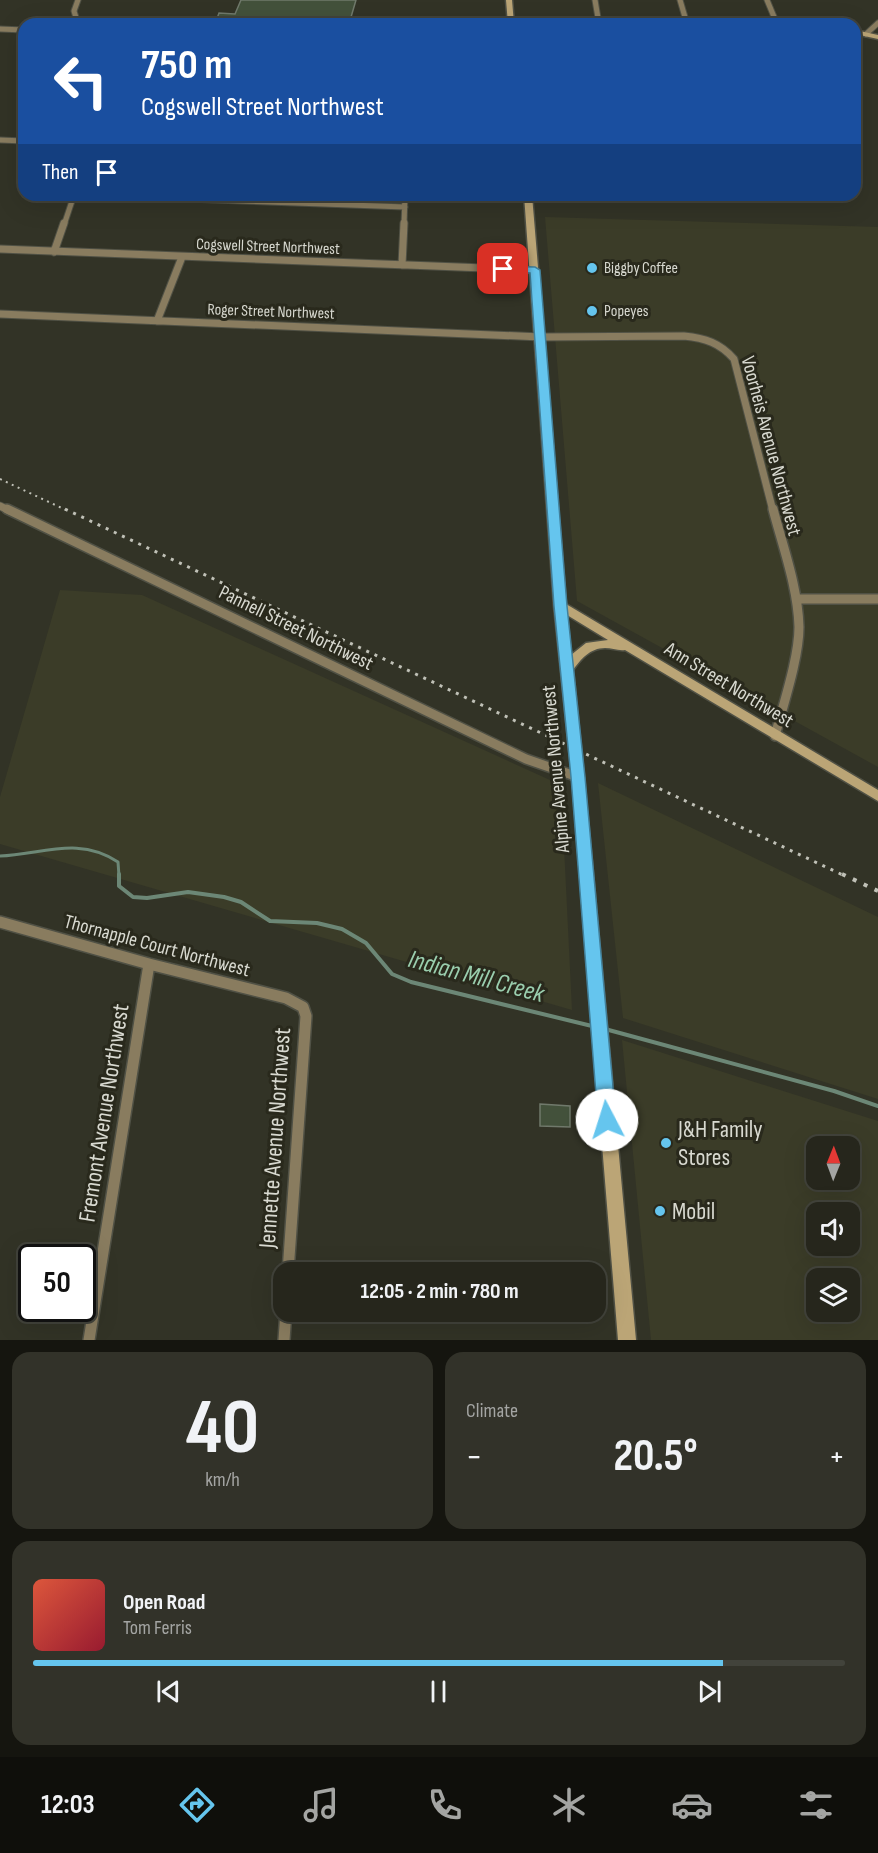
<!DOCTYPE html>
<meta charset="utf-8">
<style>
:root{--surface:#26261c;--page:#323229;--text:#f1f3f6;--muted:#a4a5a3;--line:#42433b;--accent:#65c5ee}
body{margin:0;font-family:"Sofia Sans Condensed",sans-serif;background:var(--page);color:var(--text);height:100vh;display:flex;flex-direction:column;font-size:22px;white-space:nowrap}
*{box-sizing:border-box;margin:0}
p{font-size:20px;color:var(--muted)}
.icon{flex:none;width:33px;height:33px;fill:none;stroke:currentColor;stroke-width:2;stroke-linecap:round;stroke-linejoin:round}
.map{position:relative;height:1340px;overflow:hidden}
.panel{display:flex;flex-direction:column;gap:12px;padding:12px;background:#15150f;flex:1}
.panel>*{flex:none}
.banner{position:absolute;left:18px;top:18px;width:843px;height:183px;border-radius:18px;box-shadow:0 6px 24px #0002,0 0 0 2px var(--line);background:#1a4fa0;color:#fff;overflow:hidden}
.needle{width:39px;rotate:1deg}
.tools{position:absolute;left:806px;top:1136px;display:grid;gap:12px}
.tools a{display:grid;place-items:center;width:54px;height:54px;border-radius:12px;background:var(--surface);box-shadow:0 6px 24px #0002,0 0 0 2px var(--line);font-size:30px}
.speed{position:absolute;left:18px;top:1244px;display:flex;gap:12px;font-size:30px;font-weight:700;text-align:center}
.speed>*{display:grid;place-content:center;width:78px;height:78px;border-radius:50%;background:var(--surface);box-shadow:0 6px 24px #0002,0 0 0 2px var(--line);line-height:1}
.speed .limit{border:3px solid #111;border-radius:9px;background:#fff;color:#111}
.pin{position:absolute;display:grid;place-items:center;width:51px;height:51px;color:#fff;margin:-26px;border-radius:12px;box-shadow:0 3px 9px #0006}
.me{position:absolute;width:66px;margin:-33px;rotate:355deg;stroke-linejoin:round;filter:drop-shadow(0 0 4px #0008)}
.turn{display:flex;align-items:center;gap:21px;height:126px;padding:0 24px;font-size:27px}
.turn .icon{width:78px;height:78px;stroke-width:2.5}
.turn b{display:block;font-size:42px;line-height:51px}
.then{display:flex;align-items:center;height:57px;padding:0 24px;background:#0003;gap:12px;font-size:22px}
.big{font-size:45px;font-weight:700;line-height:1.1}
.panel .tile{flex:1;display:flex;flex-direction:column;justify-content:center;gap:9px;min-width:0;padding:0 21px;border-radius:18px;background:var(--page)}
.panel .dial{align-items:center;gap:0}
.dial b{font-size:78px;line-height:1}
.song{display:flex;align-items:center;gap:18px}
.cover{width:72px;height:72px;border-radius:9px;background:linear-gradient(135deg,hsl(10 70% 55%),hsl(350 70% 35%))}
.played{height:6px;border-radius:3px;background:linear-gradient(90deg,var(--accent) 85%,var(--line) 85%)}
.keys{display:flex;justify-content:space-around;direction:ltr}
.heat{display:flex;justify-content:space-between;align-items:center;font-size:33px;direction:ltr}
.panel .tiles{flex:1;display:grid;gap:12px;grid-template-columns:1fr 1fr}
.tile:last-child{grid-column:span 2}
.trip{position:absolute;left:273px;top:1262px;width:333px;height:60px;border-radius:18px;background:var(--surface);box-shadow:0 6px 24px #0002,0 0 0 2px var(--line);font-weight:700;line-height:60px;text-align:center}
.tab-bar{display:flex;height:96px;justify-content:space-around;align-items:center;background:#0f0f0b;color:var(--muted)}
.tab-bar .icon{width:42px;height:42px}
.tab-bar .on{color:var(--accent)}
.tab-bar b{font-size:27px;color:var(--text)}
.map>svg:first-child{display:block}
.built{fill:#3b3c28;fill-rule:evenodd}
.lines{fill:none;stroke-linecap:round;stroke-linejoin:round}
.stream-far1{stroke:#6c8776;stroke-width:3}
.stream{stroke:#6c8776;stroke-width:4}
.building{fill:#43513b;stroke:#70796b;stroke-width:1.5}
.street-far3-casing{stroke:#505145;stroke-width:7}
.street-far2-casing{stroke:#505145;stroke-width:9}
.street-far1-casing{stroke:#505145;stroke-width:12}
.street-casing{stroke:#505145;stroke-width:14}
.secondary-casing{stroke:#505145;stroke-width:3}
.street-far3{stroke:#897c5f;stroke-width:5}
.street-far2{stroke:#897c5f;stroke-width:7}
.street-far1{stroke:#897c5f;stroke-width:9}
.street{stroke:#897c5f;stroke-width:11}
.secondary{fill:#bba576;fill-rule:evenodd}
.rail-far2{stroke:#c0c1b7;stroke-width:2;stroke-dasharray:2 4.5;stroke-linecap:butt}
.rail-far1{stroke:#c0c1b7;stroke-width:3;stroke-dasharray:3 6;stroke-linecap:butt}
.rail{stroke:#c0c1b7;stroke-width:4;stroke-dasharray:4 8;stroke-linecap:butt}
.route{fill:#65c5ee;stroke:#42809b;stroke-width:1.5}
.poi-dot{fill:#65c5ee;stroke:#29291c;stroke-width:2}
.labels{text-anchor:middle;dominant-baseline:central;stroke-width:6;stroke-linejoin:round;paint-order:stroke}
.far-street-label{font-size:16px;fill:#d8d9d0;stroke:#29291c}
.far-poi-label{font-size:16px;fill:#d8d9d0;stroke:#29291c;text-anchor:start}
.street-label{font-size:20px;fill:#d8d9d0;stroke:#29291c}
.near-street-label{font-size:24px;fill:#d8d9d0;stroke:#29291c}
.near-poi-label{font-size:24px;fill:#d8d9d0;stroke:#29291c;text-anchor:start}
.near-water-label{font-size:26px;font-style:italic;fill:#9aceae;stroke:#29291c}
</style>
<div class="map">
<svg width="878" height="1340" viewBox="0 0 878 1340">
<rect width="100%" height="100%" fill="#323326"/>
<!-- built -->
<path class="built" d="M545 217 878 227V767L577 601Z
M60 590 142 595 561 785 572 1010 0 844V797Z
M598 783 878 917V1099L623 1018Z
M622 1040 878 1121V1340H651ZM816 1146H849V1179H816ZM816 1212H849V1245H816ZM816 1278H849V1311H816Z"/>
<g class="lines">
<!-- stream-far1 -->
<path class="stream-far1" d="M0 856C43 854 79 836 118 862L119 876"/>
<!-- stream -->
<path class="stream" d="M119 874V886L133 897 147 898 188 892 224 897 241 902 270 921 317 923 342 929 366 943 392 974 411 982 596 1027
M605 1029 834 1091 878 1106"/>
</g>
<!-- building -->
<path class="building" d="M241 0H356L349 24H215L219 13 235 14Z
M540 1104 570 1106V1127L540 1126Z"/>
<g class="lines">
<defs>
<path id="street-far3" d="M78 0 74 11 78 24
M595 0 599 24
M680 0 687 24
M767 0 777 24
M0 29 24 30
M866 34 878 23
M0 140 24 141
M77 195 405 207
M64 225 74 195
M404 225 405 195"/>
<path id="street-far2" d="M0 249 535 270
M54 252 64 223
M402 265 404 223
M0 314 541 337 684 336C705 338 720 343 734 359L773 511
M157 321 182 257
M0 506 10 511"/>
<path id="street-far1" d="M7 509 526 759 578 777
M773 509C783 547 798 588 799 627 799 658 783 705 775 736
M796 599H878"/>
<path id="street" d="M0 922 149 964 286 998 303 1007 306 1016 288 1272
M89 1340 149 964
M284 1340 286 1311"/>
<path id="secondary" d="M506 0H512L514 24H508Z
M855 30 878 35V39L855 34Z
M524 195H532L566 604 878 790V801L625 650C618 651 612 648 605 648 590 648 581 659 573 670L584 777 636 1340H618L572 777 554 606ZM567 615 608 640 586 643 571 655Z"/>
</defs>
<!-- street-far3 casing -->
<use href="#street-far3" class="street-far3-casing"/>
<!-- street-far2 casing -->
<use href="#street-far2" class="street-far2-casing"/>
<!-- street-far1 casing -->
<use href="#street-far1" class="street-far1-casing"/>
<!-- street casing -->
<use href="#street" class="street-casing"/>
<!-- secondary casing -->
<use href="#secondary" class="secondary-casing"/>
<!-- street-far3 -->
<use href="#street-far3" class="street-far3"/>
<!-- street-far2 -->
<use href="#street-far2" class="street-far2"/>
<!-- street-far1 -->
<use href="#street-far1" class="street-far1"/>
<!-- street -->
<use href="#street" class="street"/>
<!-- secondary -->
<use href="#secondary" class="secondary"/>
<!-- rail-far2 -->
<path class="rail-far2" d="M0 479 68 511"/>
<!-- rail-far1 -->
<path class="rail-far1" d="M65 509 845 876"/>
<!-- rail -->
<path class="rail" d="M842 874 878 891"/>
</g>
<!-- route -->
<path class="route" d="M503 266 535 267 540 270 567 606 585 777 616 1120 613 1126 607 1128 601 1126 598 1120 571 777 554 606 530 273 500 271V267Z"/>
<!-- markers -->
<g class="poi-dot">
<circle cx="592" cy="268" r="6"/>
<circle cx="592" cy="311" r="6"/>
<circle cx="666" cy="1143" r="6"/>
<circle cx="660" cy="1211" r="6"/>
</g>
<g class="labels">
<!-- far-street labels -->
<g class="far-street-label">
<text transform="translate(268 247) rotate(2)">Cogswell Street Northwest</text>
<text transform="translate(271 312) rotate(2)">Roger Street Northwest</text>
</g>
<!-- far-poi labels -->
<g class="far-poi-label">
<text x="604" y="268">Biggby Coffee</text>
<text x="604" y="311">Popeyes</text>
</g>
<!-- street labels -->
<g class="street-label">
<text transform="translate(771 446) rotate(75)">Voorheis Avenue Northwest</text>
<text transform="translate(296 628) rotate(26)">Pannell Street Northwest</text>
<text transform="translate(729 685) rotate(31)">Ann Street Northwest</text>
<text transform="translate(556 769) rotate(-95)">Alpine Avenue Northwest</text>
<text transform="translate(157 946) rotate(15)">Thornapple Court Northwest</text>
</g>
<!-- near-street labels -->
<g class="near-street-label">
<text transform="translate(104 1113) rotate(-81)">Fremont Avenue Northwest</text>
<text transform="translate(275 1138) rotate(-86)">Jennette Avenue Northwest</text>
</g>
<!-- near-poi labels -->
<g class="near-poi-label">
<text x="678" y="1129">J&amp;H Family<tspan x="678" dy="28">Stores</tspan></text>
<text x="672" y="1211">Mobil</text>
</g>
<!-- near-water labels -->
<g class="near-water-label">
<text transform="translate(476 977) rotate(15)">Indian Mill Creek</text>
</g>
</g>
</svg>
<div class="tools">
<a><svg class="needle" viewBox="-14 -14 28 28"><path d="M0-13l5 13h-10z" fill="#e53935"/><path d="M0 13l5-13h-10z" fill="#a4a5a3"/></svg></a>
<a><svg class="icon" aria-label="sound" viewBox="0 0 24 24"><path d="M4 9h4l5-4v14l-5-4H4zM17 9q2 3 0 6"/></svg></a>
<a><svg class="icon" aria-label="layers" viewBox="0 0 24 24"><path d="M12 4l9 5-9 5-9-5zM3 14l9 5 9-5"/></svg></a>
</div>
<div class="speed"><div class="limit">50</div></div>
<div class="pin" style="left:503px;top:269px;background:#d93025"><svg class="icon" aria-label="arrive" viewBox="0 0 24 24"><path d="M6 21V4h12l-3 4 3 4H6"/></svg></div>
<svg class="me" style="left:607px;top:1120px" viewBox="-20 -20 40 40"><circle r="19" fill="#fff"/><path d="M0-13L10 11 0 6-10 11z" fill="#65c5ee"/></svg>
<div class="trip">12:05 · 2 min · 780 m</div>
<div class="banner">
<div class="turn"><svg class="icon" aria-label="left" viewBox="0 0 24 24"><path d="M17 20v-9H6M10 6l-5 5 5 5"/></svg><div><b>750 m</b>Cogswell Street Northwest</div></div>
<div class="then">Then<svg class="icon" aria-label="arrive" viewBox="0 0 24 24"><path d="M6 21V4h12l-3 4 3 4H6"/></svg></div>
</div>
</div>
<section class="panel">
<div class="tiles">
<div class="tile dial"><b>40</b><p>km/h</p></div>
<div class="tile"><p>Climate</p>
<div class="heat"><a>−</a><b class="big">20.5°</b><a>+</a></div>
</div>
<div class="tile">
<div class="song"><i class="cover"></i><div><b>Open Road</b><p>Tom Ferris</p></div></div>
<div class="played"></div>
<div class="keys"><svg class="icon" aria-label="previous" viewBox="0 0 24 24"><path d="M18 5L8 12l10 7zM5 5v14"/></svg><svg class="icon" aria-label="pause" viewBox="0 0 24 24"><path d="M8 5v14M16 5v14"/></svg><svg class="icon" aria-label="next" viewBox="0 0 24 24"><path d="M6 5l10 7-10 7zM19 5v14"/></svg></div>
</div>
</div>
</section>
<nav class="tab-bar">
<b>12:03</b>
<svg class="icon on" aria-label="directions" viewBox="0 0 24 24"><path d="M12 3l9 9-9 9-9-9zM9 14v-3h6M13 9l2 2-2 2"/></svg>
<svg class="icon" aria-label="music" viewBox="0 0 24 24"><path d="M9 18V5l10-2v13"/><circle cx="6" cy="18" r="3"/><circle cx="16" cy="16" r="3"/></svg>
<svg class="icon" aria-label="phone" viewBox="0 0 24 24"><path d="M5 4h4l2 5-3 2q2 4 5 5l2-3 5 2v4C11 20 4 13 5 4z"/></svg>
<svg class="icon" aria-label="climate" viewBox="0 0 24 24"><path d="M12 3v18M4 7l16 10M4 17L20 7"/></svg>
<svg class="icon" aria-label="car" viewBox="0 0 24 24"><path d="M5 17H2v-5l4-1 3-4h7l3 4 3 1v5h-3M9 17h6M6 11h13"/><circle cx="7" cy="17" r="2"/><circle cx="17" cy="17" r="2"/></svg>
<svg class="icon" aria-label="filters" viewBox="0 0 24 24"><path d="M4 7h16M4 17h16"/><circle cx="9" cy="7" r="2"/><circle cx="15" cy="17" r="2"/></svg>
</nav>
